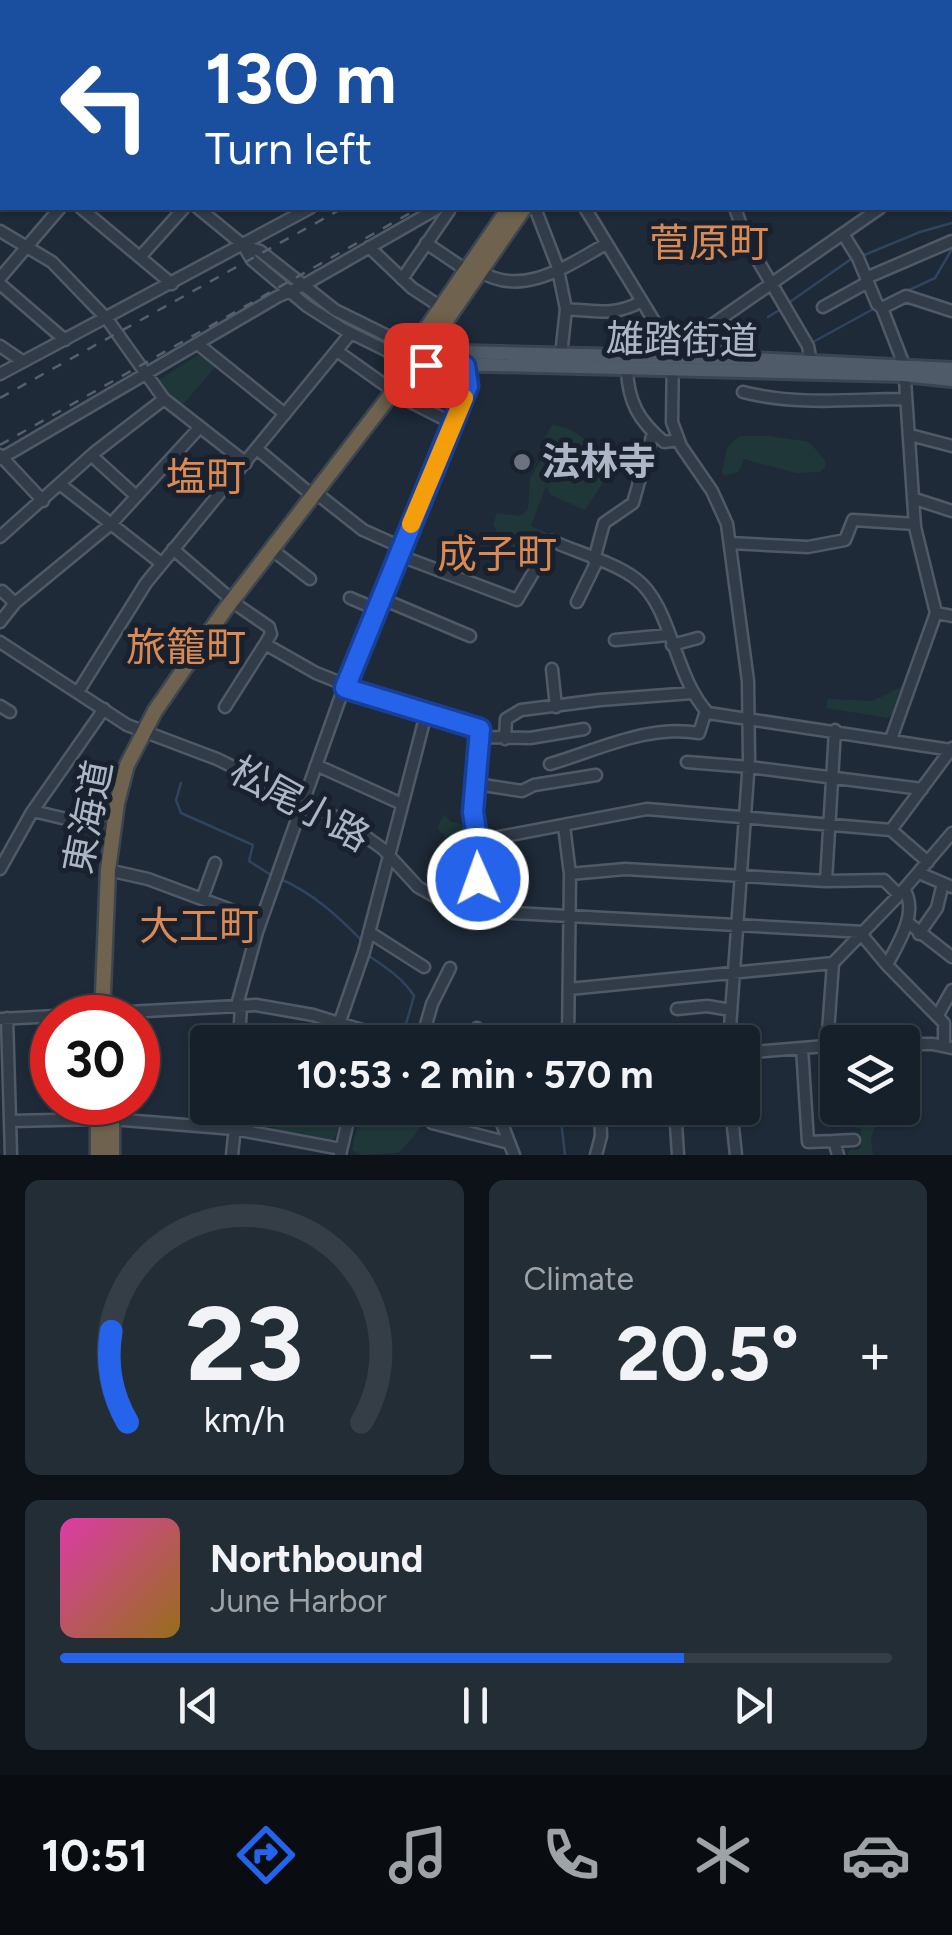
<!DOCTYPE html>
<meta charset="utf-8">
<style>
:root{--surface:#16202a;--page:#232d36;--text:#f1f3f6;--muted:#9ea3a8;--line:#353e47;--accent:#2563eb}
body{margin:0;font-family:Figtree,"Noto Sans JP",sans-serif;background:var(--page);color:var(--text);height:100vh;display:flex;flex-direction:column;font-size:38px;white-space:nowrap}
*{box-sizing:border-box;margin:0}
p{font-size:32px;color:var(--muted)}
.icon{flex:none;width:55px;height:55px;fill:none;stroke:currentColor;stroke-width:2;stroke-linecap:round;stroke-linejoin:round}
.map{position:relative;height:1155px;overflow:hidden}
.side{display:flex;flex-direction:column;gap:25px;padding:25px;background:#0c1217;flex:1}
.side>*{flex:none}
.banner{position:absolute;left:0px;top:0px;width:952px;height:210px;box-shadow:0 2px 8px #0004,0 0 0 2px var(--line);background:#1a4fa0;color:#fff;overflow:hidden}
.fabs{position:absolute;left:820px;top:1025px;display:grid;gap:20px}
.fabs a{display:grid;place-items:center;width:100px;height:100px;border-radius:10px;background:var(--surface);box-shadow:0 2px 8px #0004,0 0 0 2px var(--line);font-size:50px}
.speed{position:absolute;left:30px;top:995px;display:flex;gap:20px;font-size:50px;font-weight:700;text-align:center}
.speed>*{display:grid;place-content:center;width:130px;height:130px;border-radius:50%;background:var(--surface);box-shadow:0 2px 8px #0004,0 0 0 2px var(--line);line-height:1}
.speed .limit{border:15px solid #d22;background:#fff;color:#111}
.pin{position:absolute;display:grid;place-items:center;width:85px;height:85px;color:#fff;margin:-42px;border-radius:20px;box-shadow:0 5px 15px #0006}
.me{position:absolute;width:110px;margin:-55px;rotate:358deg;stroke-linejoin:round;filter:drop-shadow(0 0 8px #0008)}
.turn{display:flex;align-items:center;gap:35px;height:210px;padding:0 40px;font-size:45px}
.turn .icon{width:130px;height:130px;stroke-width:2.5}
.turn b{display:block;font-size:70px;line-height:85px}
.big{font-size:75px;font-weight:700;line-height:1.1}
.side .widget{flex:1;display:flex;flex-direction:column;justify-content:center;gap:15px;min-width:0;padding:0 35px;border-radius:15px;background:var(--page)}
.side .dial{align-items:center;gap:0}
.dial svg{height:260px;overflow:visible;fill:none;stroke:var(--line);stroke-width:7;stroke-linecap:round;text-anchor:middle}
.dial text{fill:var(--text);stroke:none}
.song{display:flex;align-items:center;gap:30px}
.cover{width:120px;height:120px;border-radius:15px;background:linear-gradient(135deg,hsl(320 70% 55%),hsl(40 70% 35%))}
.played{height:10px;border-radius:5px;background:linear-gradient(90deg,var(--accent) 75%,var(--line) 75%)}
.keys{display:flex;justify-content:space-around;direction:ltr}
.heat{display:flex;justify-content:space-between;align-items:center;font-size:55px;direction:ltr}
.side .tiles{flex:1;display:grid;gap:25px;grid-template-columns:1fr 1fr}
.widget:last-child{grid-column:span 2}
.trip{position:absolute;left:190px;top:1025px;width:570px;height:100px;border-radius:10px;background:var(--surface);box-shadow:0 2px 8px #0004,0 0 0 2px var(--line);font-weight:700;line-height:100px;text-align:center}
.dock{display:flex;height:160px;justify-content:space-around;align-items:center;background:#090d11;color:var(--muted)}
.dock .icon{width:70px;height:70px}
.dock .active{color:var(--accent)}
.dock b{font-size:45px;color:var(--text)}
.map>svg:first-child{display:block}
.green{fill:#203739}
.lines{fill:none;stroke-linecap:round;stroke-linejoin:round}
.stream{stroke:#2f445f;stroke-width:2.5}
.minor-casing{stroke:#4f5967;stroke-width:15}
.major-casing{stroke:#3b4552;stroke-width:18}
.highway-casing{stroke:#3c4653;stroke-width:19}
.minor{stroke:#323c49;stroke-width:10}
.major{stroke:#4f5b69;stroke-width:12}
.highway{stroke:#6f624e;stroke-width:14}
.rail{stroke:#536070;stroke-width:2.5;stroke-dasharray:10 10;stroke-linecap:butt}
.route-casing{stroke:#184099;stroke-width:25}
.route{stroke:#2563eb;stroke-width:18}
.slow{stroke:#f59e0b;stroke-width:18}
.worship-dot{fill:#6b7280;stroke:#18212d;stroke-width:4}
.labels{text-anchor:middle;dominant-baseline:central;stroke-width:10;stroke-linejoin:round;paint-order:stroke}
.street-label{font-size:38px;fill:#acb6c6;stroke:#18212d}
.poi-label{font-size:38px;font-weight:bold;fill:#acb6c6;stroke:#18212d;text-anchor:start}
.neighbourhood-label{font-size:40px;fill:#db8a52;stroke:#18212d}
</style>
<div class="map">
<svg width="952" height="1155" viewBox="0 0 952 1155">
<rect width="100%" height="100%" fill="#1e2a38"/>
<!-- green -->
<path class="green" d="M198 355 216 366 180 408 166 398 157 381Z
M552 425C579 427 597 450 610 472L585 510 551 495 546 486 531 526 550 534 530 568 500 554 503 542 493 525 497 513 520 516 528 510 530 478 545 453 544 439Z
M739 436H770L809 442 825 460V467L820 472 796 473 744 459 738 472 725 476 722 472 727 448Z
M901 687 893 714 888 718 826 708 828 699 873 701Z
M444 815 451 822 473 826 476 841 446 867 441 862 455 847 437 828Z
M281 1108H343L336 1136 329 1143 273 1131Z
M361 1108H419L425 1113C422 1130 410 1141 398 1153L361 1155 352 1150Z
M849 1113 857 1122 876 1126 871 1137 873 1155H848L849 1150 860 1149 861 1129 840 1122V1118Z"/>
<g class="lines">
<!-- stream -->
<path class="stream" d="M207 2V0
M405 2V0
M815 2V0
M862 256 920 232 952 223
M907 291 935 278 952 249
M787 304 854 257
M768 317 781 309
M815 341 875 308
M717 348 725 344
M181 783 176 800 181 813 253 845 249 861 271 875
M278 878C312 892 338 916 363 942
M428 885 471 847
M366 954C384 966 403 978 414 996L406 1024
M560 1112 565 1155"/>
<defs>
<path id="minor" d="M320 0 341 2
M78 2 79 0
M157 2V0
M225 2 226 0
M256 2V0
M355 2V0
M456 2V0
M667 2V0
M743 2V0
M887 2V0
M0 40 2 42
M0 138 2 133
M950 154 952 152
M81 208 172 284
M198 208 243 245 252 260 307 306 343 329 412 363
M535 208 557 265 566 309 561 355
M585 208 673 352
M735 208 747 242 808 346 811 362
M0 231 52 262 107 319 164 399 246 463
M843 234 858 258 877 304 882 308 904 365 915 527 936 613 891 739
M426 243 466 270
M244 246 260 251 335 310 418 351
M369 247 412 288 441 307
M140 257 184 208
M480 271C522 299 570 264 606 244
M0 278 60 208
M866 278 952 241
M402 279 449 211 447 208
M0 284 65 340
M823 307 868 282
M882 308 906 296 952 311
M566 309C594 311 616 316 640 302
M199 345 285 414
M0 346 22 361
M337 351 403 398 454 424
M627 369C628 402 639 421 664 442L678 440
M0 374 310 208
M743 392C798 406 851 399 904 399
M910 435 952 446
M257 449 313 496
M0 455 43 501
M92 456 136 496
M0 459 277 297 302 286 438 208
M61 485 161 563
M316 493 363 530 401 547
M915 499 952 511
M0 537 94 453 164 399
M730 543 808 547 845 540 853 520 915 524
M173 549 240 607 269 627 271 634 265 644 316 673 346 685
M271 549 310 579
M398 555 517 600 552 541C576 552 616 563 636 579 672 606 674 677 708 713L952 750
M594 560 604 523 633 503 653 433
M2 591 15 603
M350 598 376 609
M380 598 470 636
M577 602 597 561
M936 613 952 616
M0 622 15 603 111 524 200 427
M615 640 668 635
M0 642 127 725 217 759 344 821 383 849 418 887 459 910 864 932
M672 645 698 638
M552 669 556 707
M345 688 480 729 473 812 479 863 469 912
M78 692 146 583 351 333
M0 706 10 712
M225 707 265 644
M481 737 530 738 584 729
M505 739 506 719 521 710 600 700 692 693
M687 762 749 767 922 789
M550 764C598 750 648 724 699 733L706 711
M316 765 402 804
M476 784 522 791 534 785 596 775
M33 811 112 830
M564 826 570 874 568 1042
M891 830 952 748
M478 841 647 809 891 830 928 862
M0 869 32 812 104 709
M108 870 148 879 261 921
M919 873 952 887
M570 874 625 869 826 881 835 730
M826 881 884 880 899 895
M202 899 215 863
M907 922 952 957
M369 932 424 967
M919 934 937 908 943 883
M862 935 887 965 944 1023V1046
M887 965C898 943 919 913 904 889
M569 989 833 963 899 895 952 833
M677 1009 707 1006 731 1010
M938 1015 952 990
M7 1018 11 1155
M0 1019 256 1005 313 1015 401 1042
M339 1024 364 952 426 714
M239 1042 241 1005H237L257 932 353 662 468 389 465 365
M421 1042 432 1004 450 968
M476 1042 477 1028
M729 1042 749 760 748 681 727 524 712 491 681 446 672 422 673 352 880 208
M902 1044H933L952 1048
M827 1046 833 963
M802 1048 808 1142 834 1141 838 1155
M742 1053 838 1045
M496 1108 514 1155
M675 1108 678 1155
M731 1108 736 1155
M564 1112H600
M112 1119 234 1129 341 1149
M11 1121 98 1119
M432 1123 509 1143
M834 1141 854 1140
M232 1155 237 1108
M340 1155 351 1108
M596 1155 601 1136 600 1108"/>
<path id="major" d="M418 351 751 359 952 369
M412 363 904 375 952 380"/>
<path id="highway" d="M950 19 952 18
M950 31 952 30
M418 351 430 344 524 208
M102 1018 108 870 117 803 127 765 155 711 224 611 402 380 418 351 420 338 509 208
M98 1155V1102
M112 1155V1102"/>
</defs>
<!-- minor casing -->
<use href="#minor" class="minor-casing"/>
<!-- major casing -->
<use href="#major" class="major-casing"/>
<!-- highway casing -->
<use href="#highway" class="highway-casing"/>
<!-- minor -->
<use href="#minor" class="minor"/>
<!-- major -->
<use href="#major" class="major"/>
<!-- highway -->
<use href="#highway" class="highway"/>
<!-- rail -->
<path class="rail" d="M755 2 762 0
M950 64H952
M0 398 343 208
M0 445 419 208"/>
</g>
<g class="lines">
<defs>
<path id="route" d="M426 365 465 366 468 386 345 688 480 729 473 812 479 851 478 879"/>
</defs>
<!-- route casing -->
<use href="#route" class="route-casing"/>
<!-- route -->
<use href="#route" class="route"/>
<!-- slow -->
<path class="slow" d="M411 524 464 398"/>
</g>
<!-- markers -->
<circle class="worship-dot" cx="522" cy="462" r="10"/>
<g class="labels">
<!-- street labels -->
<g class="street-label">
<text transform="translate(682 340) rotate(1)">雄踏街道</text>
<text transform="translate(300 804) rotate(29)">松尾小路</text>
<text transform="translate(88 817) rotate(-79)">東海道</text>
</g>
<!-- poi labels -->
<g class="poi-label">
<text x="542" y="462">法林寺</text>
</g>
<!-- neighbourhood labels -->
<g class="neighbourhood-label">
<text x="709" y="243">菅原町</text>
<text x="206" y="477">塩町</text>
<text x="497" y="554">成子町</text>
<text x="186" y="647">旅籠町</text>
<text x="199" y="926">大工町</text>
</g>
</g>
</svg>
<div class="fabs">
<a><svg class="icon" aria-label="layers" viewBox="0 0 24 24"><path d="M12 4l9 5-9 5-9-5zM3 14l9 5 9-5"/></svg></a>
</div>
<div class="speed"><div class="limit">30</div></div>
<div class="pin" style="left:426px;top:365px;background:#d93025"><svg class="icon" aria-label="arrive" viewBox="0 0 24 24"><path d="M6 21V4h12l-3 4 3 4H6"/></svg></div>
<svg class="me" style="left:478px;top:879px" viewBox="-20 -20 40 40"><circle r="17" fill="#2563eb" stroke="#fff" stroke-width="3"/><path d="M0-11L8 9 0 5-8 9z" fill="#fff"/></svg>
<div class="trip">10:53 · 2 min · 570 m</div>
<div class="banner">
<div class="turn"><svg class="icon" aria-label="left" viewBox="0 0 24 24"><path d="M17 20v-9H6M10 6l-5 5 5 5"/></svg><div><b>130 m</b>Turn left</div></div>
</div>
</div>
<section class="side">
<div class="tiles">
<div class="widget dial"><svg viewBox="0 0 100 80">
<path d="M14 69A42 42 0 1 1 86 69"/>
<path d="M14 69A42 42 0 0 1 9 41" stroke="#2563eb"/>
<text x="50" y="56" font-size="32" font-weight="700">23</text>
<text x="50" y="72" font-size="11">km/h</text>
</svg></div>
<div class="widget"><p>Climate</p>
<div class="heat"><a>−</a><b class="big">20.5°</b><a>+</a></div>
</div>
<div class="widget">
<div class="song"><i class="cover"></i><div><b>Northbound</b><p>June Harbor</p></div></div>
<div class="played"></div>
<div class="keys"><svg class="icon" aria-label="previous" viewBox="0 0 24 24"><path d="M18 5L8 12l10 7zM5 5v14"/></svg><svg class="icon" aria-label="pause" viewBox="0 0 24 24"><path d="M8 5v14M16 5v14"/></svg><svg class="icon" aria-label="next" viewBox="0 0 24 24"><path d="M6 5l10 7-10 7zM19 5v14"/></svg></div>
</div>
</div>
</section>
<nav class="dock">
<b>10:51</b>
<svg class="icon active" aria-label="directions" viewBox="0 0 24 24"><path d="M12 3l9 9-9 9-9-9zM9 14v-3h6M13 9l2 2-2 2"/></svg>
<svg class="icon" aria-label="music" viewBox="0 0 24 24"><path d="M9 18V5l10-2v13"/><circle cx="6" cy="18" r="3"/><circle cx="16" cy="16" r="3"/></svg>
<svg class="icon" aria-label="phone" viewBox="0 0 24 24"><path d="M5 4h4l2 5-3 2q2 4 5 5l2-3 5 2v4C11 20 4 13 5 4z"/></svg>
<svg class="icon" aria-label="climate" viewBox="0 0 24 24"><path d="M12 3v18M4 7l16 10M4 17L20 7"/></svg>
<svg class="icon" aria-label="car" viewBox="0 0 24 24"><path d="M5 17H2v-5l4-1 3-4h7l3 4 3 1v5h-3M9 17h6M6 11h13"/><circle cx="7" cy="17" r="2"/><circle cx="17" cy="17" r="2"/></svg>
</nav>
